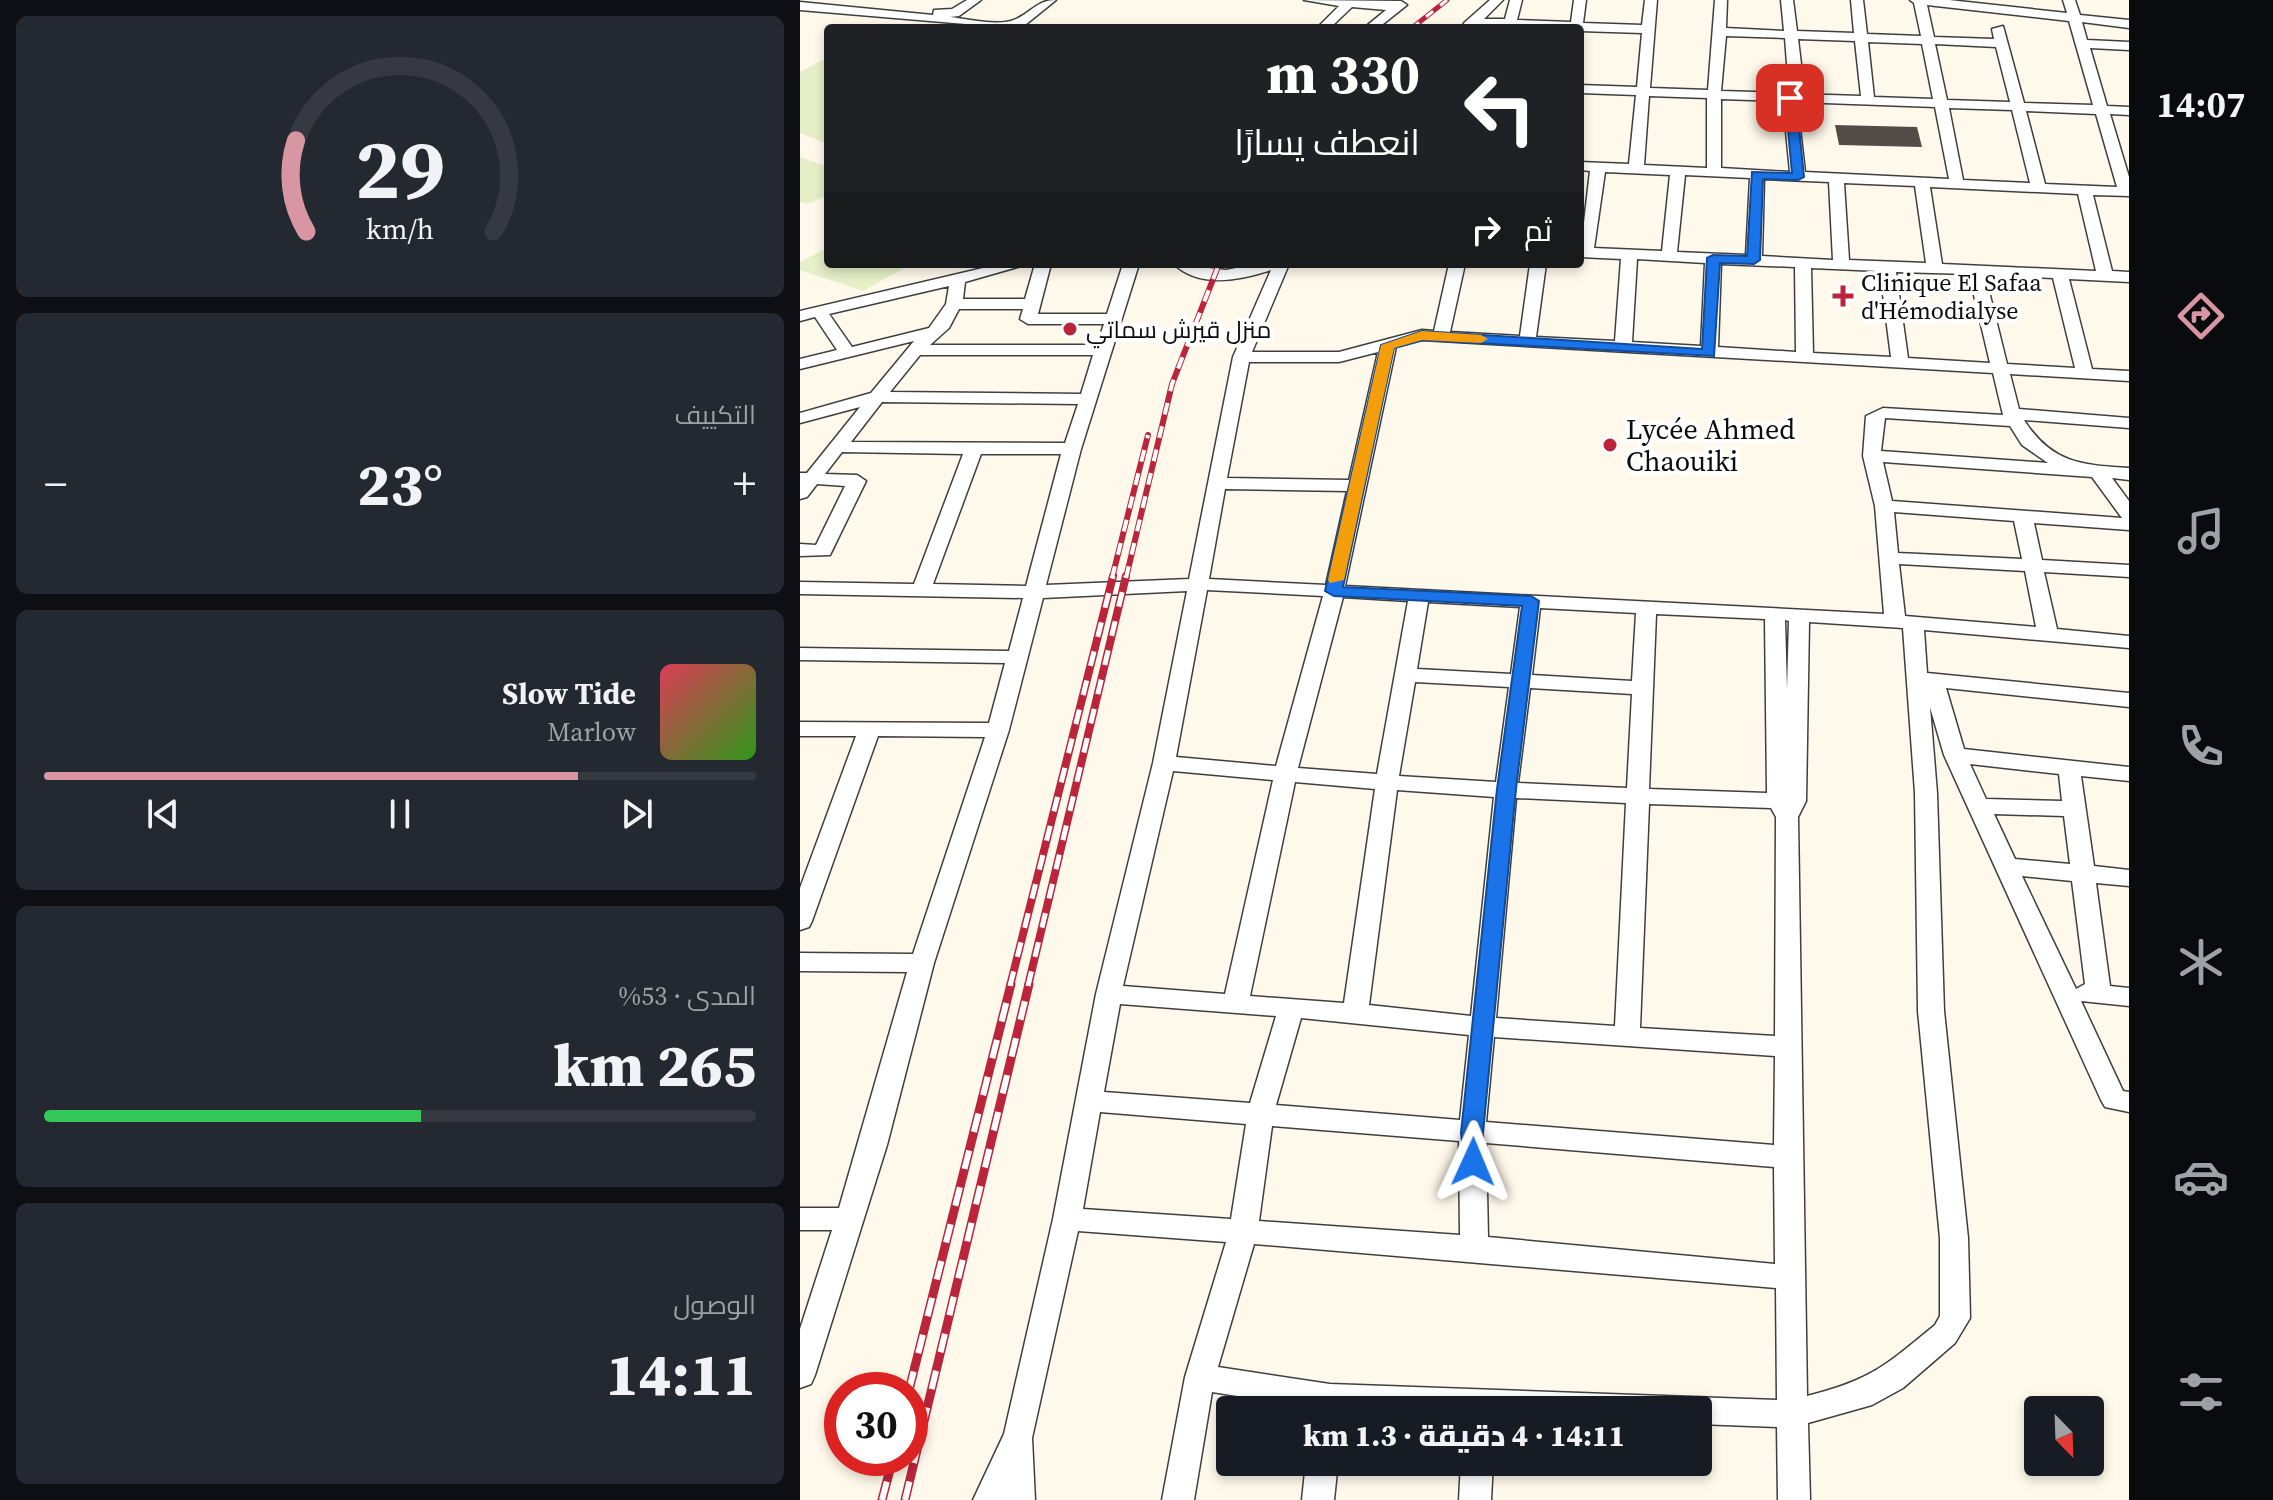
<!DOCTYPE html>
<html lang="ar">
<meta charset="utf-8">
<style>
:root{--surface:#171b24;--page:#242831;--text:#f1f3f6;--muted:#9ea1a6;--line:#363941;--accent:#d896a2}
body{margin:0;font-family:"Source Serif 4",Cairo,serif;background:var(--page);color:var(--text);direction:rtl;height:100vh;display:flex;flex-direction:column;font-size:30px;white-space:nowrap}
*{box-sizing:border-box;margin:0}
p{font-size:26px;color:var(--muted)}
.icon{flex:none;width:44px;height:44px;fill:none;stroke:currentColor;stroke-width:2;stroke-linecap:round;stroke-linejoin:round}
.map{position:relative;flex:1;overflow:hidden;direction:ltr}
.drawer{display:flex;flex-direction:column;gap:16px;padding:16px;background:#0d0f14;width:800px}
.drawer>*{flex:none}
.hud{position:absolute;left:24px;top:24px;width:760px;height:244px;border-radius:8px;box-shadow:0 4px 12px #0003;direction:rtl;background:#202124;color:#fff;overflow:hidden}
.needle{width:52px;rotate:157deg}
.tools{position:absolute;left:1224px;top:1396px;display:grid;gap:16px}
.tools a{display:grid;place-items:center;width:80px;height:80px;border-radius:8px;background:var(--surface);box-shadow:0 4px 12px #0003;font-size:40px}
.speed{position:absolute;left:24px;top:1372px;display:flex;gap:16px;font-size:40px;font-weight:700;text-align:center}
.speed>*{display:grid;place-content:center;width:104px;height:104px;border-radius:50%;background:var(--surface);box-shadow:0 4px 12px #0003;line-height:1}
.speed .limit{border:12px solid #d22;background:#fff;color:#111}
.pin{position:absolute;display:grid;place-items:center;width:68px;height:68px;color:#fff;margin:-34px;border-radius:16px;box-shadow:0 4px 12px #0006}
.me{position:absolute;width:88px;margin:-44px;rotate:1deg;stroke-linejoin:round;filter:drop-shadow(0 0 6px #0008)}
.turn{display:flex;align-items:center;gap:28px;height:168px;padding:0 32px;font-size:36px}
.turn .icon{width:104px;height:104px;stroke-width:2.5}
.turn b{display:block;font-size:56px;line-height:68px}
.then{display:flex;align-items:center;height:76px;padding:0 32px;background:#0003;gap:16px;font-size:30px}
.big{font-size:60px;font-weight:800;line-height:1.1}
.drawer .tile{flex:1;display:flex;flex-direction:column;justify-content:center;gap:12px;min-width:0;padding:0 28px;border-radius:12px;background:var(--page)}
.drawer .dial{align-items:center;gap:0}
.dial svg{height:208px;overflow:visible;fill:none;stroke:var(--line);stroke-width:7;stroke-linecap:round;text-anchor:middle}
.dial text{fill:var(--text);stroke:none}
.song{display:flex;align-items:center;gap:24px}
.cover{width:96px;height:96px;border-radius:12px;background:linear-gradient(135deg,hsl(350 70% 55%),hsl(110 70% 35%))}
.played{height:8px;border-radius:4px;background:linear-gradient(90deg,var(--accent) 75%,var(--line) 75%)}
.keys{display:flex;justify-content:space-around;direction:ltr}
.heat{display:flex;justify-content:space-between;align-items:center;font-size:44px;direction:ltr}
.charge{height:12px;border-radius:6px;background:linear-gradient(90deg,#34c759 53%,var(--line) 0)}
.trip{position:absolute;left:416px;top:1396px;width:496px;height:80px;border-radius:8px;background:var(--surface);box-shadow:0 4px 12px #0003;font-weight:800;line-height:80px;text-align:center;direction:rtl}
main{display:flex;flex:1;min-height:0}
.tabs{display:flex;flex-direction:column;width:144px;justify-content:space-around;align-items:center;background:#090b0e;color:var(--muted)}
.tabs .icon{width:56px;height:56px}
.tabs .active{color:var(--accent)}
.tabs b{font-size:36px;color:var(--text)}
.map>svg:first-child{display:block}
.pitch{fill:#e6efc7}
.building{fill:#544c48}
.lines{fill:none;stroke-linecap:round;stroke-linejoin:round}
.minor-casing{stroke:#3f3f3f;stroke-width:3}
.minor{fill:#fff;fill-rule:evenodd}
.rail-far3-casing{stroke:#ba253c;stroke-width:5}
.rail-far2-casing{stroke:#ba253c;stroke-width:6}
.rail-far1-casing{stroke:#ba253c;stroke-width:8}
.rail-casing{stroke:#ba253c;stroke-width:9}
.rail-far3{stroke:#fff;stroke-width:3;stroke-dasharray:9;stroke-linecap:butt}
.rail-far2{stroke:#fff;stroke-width:4;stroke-dasharray:12;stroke-linecap:butt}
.rail-far1{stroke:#fff;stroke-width:5;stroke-dasharray:15;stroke-linecap:butt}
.rail{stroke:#fff;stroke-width:6;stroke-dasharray:19;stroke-linecap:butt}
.route{fill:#1a73e8;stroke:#114b97;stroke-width:2}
.slow{fill:#f59e0b}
.poi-dot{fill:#ba253c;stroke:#fff;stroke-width:3}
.labels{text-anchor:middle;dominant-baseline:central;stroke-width:8;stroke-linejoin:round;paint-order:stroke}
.far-poi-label{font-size:24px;fill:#0c0c0c;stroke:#fff;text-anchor:start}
.poi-label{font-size:28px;fill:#0c0c0c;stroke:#fff;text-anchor:start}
</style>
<main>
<nav class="tabs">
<b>14:07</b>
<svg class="icon active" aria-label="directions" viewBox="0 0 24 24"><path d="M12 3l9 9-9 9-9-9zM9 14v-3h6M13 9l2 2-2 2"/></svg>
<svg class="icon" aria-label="music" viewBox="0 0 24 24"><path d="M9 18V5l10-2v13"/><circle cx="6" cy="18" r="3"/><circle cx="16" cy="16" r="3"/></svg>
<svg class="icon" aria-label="phone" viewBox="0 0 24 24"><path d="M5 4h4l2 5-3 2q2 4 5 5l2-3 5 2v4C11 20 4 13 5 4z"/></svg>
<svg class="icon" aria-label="climate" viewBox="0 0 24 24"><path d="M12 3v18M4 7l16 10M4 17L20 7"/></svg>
<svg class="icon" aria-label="car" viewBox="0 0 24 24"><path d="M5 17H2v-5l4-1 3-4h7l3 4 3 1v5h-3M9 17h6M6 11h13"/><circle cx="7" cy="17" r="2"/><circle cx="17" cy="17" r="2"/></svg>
<svg class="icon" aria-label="filters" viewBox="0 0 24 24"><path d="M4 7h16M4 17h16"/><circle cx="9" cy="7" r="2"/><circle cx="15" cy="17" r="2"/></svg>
</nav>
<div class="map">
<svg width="1329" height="1500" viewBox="0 0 1329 1500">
<rect width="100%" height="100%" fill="#fff9eb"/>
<!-- pitch -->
<path class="pitch" d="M28 57V144L0 133V72Z
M0 157 28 167V195L7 204 0 202Z
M28 247V264H111L63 291 0 270V262Z"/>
<!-- building -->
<path class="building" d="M1035 125 1117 127 1122 147 1039 145Z"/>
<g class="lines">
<defs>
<path id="minor" d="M167 0H181L159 16 150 17C168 19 199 27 216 19 232 12 237 0 256 0L225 25 213 28 0 10V2L133 15 134 10 152 9Z
M504 0 601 1 607 5 578 28H564L586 10 552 7 530 28H517L539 6Z
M690 0H703L684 19H705L710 0H722L717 20 771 22 774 0H786L783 23 842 25 845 0H857L850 88 908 90 915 0H927L926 28 984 31 981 0H993L997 31 1054 33 1051 0H1063L1067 34 1121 36 1114 3 1110 0H1149L1267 13 1263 0H1275L1280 15 1329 20V28L1282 22 1287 40 1329 42V50L1290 48 1307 106 1329 107V115L1310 114 1329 177V196L1293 195 1312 271 1329 272V282L1269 279 1292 369 1329 371V381L1210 374 1219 409 1329 418V428L1224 420C1252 464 1282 465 1329 468V480L1312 478 1329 501V530L1234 523 1242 560 1329 565V577L1244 572 1257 629 1329 636V648L1124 630 1127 673 1329 693V707L1146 688 1164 749 1329 767V781L1281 776 1294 866 1329 870V886L1296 883 1310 986 1329 988V1006L1281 1001 1323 1091 1329 1092V1112L1305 1107 1301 1100 1144 755 1130 707 1137 793 1144 1011 1168 1238 1170 1318 1155 1343 1103 1388 1072 1405 1008 1423 1010 1500H978L977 1427 898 1424V1410H527L412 1392 394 1500H362L385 1377 426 1242 278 1231 232 1438 235 1500H173L204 1434 253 1219 296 994 353 763 387 591 243 598 209 730 134 963 87 1145 15 1375 11 1384 0 1388V1329L32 1230H0V1208H39L107 972 0 971V953L113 954 185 737 78 736 12 921 9 927 0 930V888L56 736H0V722L189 723 205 663 0 660V648L209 651 223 598 0 594V582L114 584 163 454 42 452 25 474 57 475 66 481 30 555 0 556V544L16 545 45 486 17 484 7 497 0 499V473H7L60 407 0 423V413L71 393 114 341 0 369V359L37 350 15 317 0 321V311L200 264H228L165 282 163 299H225L235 264H251L238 314H307L323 264H339L281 449 246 585 389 579 433 357 471 270C441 280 399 289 374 264L426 270 456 264H489L452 352H539L622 330 634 331 649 264H665L650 332 720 336 730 264H746L736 337 815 341 821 259 780 257 790 171 780 170V162L829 164 836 95 780 93V85L837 87 842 33 780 31V28H663L664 23ZM1127 5 1269 21 1293 105 1224 103 1203 26 1192 29 1194 39 1134 37ZM926 36 985 38 987 64 984 93 921 91ZM998 39 1055 41 1061 96 997 94 1001 64ZM1068 42 1122 44 1133 99 1074 97ZM1135 44 1196 47 1210 102 1147 100ZM849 96 907 98V168L844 165ZM921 99 983 101 990 172 921 168ZM997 102 1135 107 1149 179 1005 172ZM1149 108 1212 110 1230 183 1163 180ZM1226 111 1296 114 1317 187 1245 184ZM805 172 870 175 862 251 794 248ZM885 175 950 178 946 255 877 252ZM964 179 1029 182 1033 260 962 256ZM1044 183 1115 186 1126 263 1049 260ZM1130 187 1278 194 1296 271 1142 264ZM837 259 905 263 901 346 832 342ZM921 264 995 267 996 352 918 347ZM1011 268 1080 271 1091 357 1013 353ZM1096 272 1169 274 1190 363 1108 358ZM1185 275 1253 278 1275 368 1207 364ZM149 286 146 304 129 328 52 347 29 314ZM159 309H223L220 319 228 324H304L297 345H130L149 328ZM622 340 1193 373 1203 415 1083 408 1066 416 1063 456 1075 506 1084 614 545 586 596 347ZM578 352 549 480 427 478 449 362H539ZM120 355H293L281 394 90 392ZM82 402 278 404 265 443 51 442ZM1085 418 1210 426 1222 445 1248 463 1081 451ZM181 454H261L226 586 133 584ZM1083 462 1292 477 1322 518 1092 501ZM425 489 547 491 526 585 409 579ZM1094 512 1214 521 1222 559 1098 553ZM1099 564 1225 571 1236 627 1105 616ZM407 590 523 596 476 766 376 757ZM543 597 608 601 577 774 498 768ZM628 602 720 607 711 674 617 669ZM740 608 836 613 832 681 732 675ZM856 614 965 619 967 793 849 789ZM985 620 989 621 987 689ZM1009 622 1103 628 1115 793 1118 1011 1140 1238V1316L1135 1325C1085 1366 1071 1380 1007 1396L998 817 1006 801ZM615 682 709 687 696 782 599 776ZM730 688 832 694 827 788 718 783ZM1170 764 1259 774 1262 801 1186 799ZM373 771 473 780 425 994 323 986ZM495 782 575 789 544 1003 450 996ZM597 790 694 797 671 1016 569 1005ZM716 798 826 803 815 1026 696 1018ZM849 804 971 808 976 817 975 1036 840 1028ZM1194 814 1264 816 1270 864 1215 859ZM1222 876 1272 881 1285 984 1276 989ZM320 1004 476 1016 450 1103 304 1092ZM501 1018 669 1035 660 1120 476 1105ZM694 1037 975 1056 974 1145 686 1122ZM300 1112 446 1124 431 1219 283 1209ZM472 1126 659 1141 660 1235 459 1221ZM686 1143 974 1167 975 1264 688 1237ZM454 1244 976 1288 977 1400 530 1384 418 1367Z
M506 1462H538L534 1500H502Z
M661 1462H693L691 1500H659Z"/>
</defs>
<!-- minor casing -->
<use href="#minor" class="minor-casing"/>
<!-- minor -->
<use href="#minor" class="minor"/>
<defs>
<path id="rail-far3" d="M612 28 647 0"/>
<path id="rail-far2" d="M312 578 348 435
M326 578 372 384 419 264"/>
<path id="rail-far1" d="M210 986 313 576
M228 986 326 576"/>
<path id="rail" d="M109 1390 211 984
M82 1500 93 1458
M105 1500 229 984"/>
</defs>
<!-- rail-far3 casing -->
<use href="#rail-far3" class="rail-far3-casing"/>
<!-- rail-far2 casing -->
<use href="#rail-far2" class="rail-far2-casing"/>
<!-- rail-far1 casing -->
<use href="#rail-far1" class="rail-far1-casing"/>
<!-- rail casing -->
<use href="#rail" class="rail-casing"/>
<!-- rail-far3 -->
<use href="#rail-far3" class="rail-far3"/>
<!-- rail-far2 -->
<use href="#rail-far2" class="rail-far2"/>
<!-- rail-far1 -->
<use href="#rail-far1" class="rail-far1"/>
<!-- rail -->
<use href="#rail" class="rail"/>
</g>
<!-- route -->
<path class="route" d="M990 94 996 98 1004 177 998 180 963 179 960 260 954 264 920 263 914 356 622 340 594 348 543 587 731 596 739 601 716 789 683 1133 684 1162 681 1168H665L661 1133 697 789 722 606 534 596 525 591 581 345 622 331 902 349 907 258 913 255 947 256 952 172 992 173 985 98Z"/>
<!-- slow -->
<path class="slow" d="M622 331 681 335 688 339 681 343 622 340 594 348 544 580 530 583 528 580 581 345Z"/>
<!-- markers -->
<g class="poi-dot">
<path d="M1039 284h8v8h8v8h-8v8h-8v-8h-8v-8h8z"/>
<circle cx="270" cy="329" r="8"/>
<circle cx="810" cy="445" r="8"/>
</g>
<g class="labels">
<!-- far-poi labels -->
<g class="far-poi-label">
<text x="1061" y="282">Clinique El Safaa<tspan x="1061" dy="28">d'Hémodialyse</tspan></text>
<text x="286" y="329">منزل قيرش سماتي</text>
</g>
<!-- poi labels -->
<g class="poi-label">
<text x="826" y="429">Lycée Ahmed<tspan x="826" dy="32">Chaouiki</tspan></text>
</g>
</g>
</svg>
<div class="tools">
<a><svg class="needle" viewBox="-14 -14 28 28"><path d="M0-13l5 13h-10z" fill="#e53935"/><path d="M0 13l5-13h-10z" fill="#9ea1a6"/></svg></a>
</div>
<div class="speed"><div class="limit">30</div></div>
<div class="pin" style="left:990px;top:98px;background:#d93025"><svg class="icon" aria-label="arrive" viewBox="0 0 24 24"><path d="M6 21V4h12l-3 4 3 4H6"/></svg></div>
<svg class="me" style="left:673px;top:1162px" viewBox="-20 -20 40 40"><path d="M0-17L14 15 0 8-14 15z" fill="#1a73e8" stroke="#fff" stroke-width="4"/></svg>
<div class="trip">14:11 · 4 دقيقة · 1.3 km</div>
<div class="hud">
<div class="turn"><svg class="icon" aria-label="left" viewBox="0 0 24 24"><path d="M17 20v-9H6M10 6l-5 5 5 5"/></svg><div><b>330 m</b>انعطف يسارًا</div></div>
<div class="then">ثم<svg class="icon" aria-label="right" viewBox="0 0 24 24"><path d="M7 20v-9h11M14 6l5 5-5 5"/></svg></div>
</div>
</div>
<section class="drawer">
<div class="tile dial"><svg viewBox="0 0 100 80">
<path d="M14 69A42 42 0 1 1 86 69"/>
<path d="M14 69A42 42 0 0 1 10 34" stroke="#d896a2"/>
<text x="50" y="56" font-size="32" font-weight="700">29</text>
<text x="50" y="72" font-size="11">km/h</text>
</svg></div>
<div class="tile"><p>التكييف</p>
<div class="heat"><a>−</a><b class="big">23°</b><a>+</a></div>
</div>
<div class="tile">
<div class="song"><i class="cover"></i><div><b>Slow Tide</b><p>Marlow</p></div></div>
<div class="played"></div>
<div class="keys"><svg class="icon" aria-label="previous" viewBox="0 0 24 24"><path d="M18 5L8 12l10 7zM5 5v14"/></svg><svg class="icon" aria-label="pause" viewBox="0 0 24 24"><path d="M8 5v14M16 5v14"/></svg><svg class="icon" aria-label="next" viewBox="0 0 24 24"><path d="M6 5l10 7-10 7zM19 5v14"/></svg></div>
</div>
<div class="tile"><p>المدى · 53%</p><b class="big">265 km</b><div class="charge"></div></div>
<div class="tile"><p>الوصول</p><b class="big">14:11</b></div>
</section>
</main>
